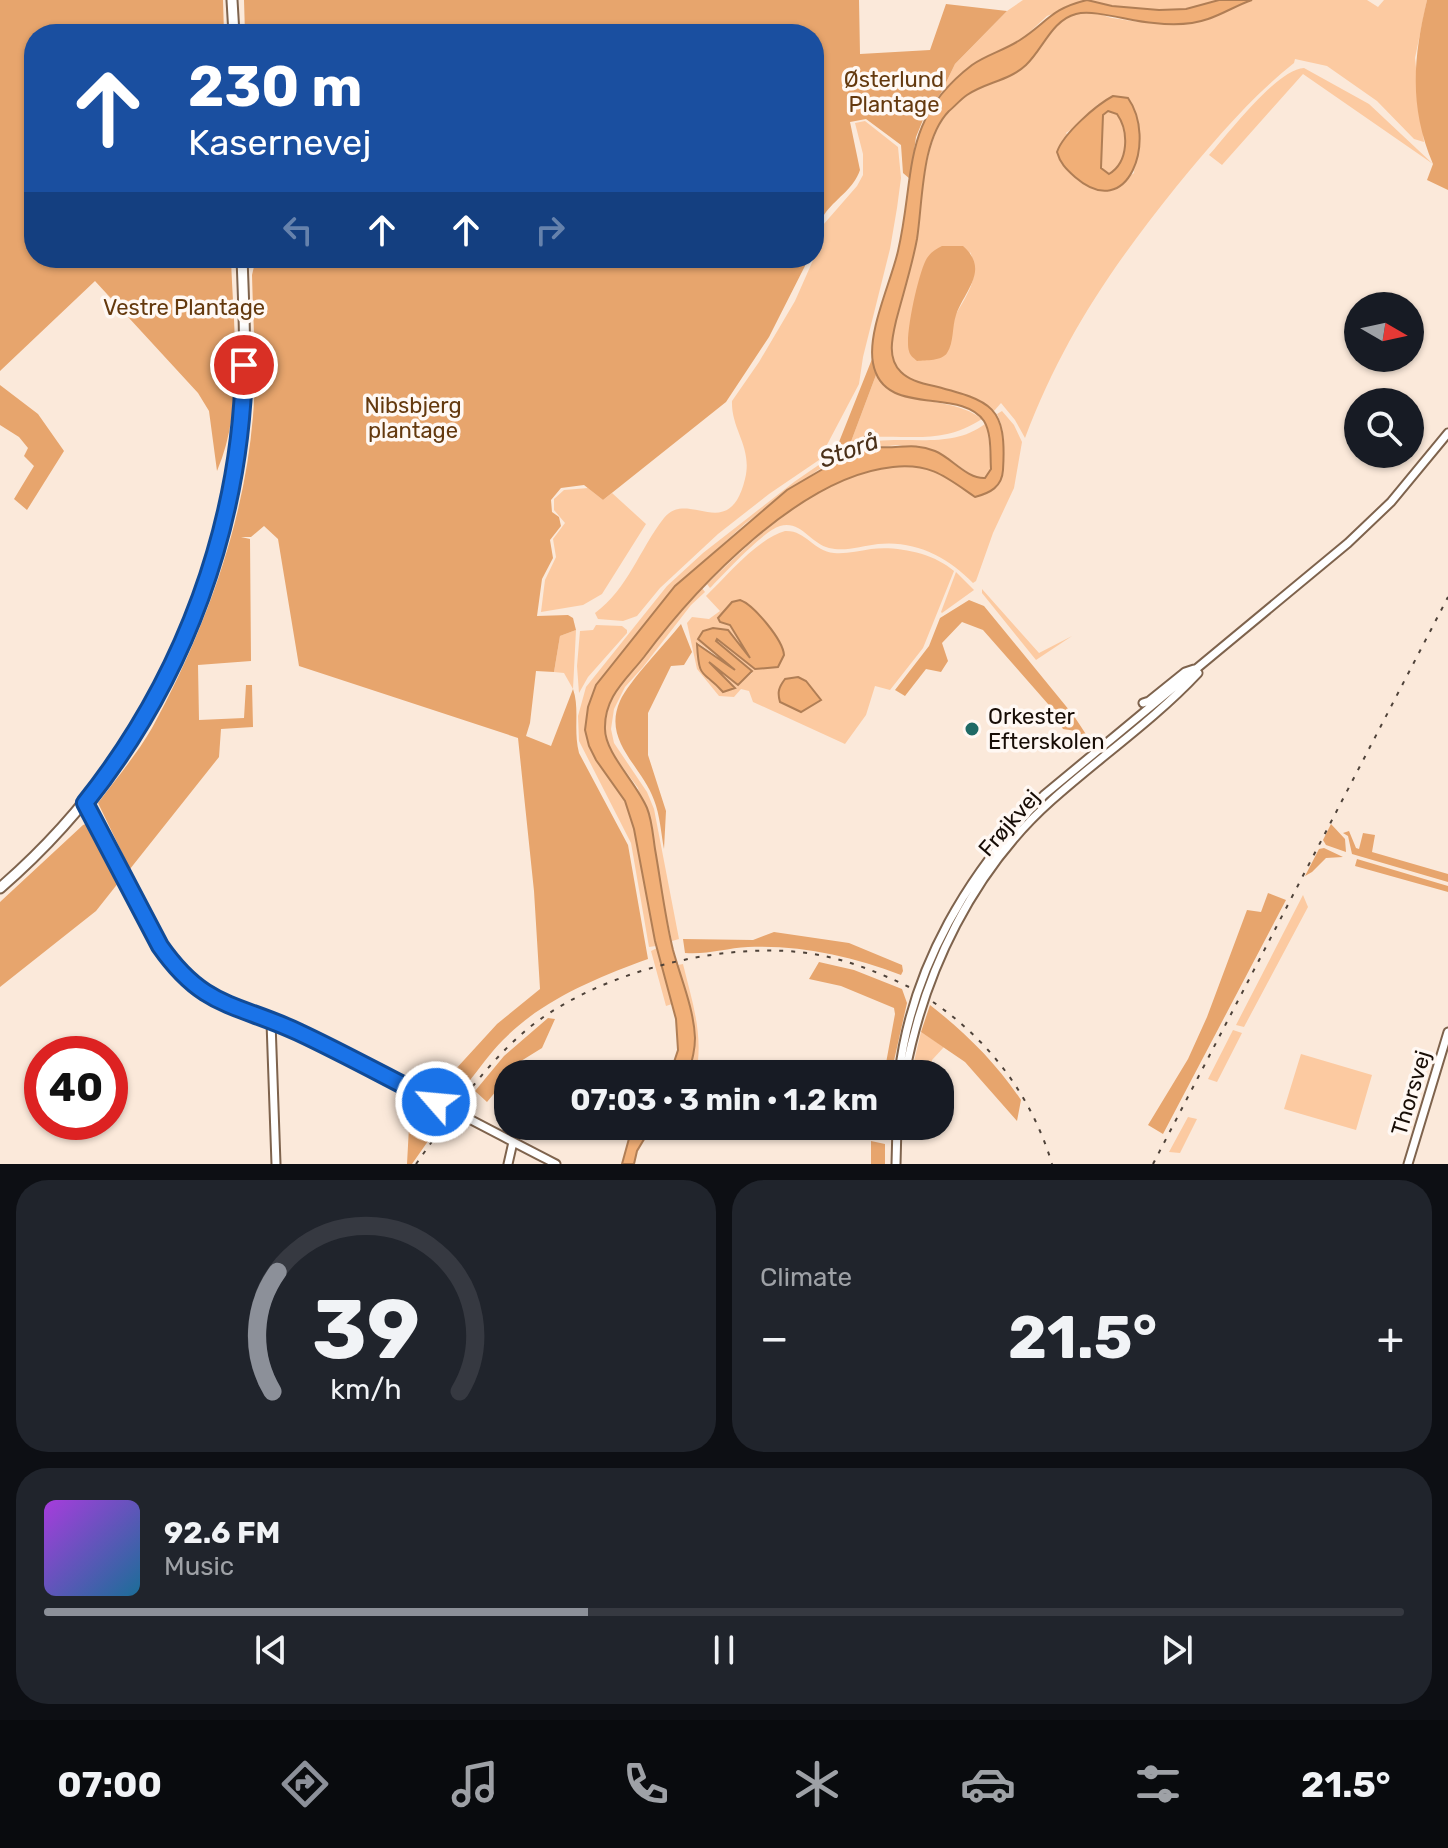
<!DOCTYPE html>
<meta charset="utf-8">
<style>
:root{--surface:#171b24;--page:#20242c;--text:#f1f3f6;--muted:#9ea1a6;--line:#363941;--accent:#8c9099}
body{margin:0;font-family:Rubik,sans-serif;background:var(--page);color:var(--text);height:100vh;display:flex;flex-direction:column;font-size:30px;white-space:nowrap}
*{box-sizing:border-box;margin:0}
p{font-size:26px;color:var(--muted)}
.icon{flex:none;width:44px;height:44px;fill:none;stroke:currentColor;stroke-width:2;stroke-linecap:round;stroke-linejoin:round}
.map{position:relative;height:1164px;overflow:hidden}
.side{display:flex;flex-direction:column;gap:16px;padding:16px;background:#0d0f14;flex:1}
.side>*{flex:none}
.hud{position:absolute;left:24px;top:24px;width:800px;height:244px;border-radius:32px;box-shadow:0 2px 6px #0004;background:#1a4fa0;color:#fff;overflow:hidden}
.needle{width:52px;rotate:99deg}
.buttons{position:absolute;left:1344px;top:292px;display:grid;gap:16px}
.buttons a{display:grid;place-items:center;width:80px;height:80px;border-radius:50%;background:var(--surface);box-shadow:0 2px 6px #0004;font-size:40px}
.speed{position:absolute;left:24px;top:1036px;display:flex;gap:16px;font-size:40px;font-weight:700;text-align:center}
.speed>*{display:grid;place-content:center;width:104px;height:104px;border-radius:50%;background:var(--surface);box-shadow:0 2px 6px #0004;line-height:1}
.speed .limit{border:12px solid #d22;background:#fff;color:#111}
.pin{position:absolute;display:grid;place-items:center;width:68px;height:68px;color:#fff;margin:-34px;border:4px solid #fff;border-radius:50%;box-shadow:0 2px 8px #0007}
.me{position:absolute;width:88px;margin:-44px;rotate:297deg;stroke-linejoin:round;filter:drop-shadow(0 0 6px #0008)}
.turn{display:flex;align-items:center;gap:28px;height:168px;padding:0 32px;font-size:36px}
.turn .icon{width:104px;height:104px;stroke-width:2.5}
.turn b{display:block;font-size:56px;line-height:68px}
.lanes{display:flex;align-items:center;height:76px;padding:0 32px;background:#0003;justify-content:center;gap:40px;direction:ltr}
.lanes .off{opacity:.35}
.big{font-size:60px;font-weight:700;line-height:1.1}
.side .card{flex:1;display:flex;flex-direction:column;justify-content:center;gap:12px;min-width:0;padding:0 28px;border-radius:32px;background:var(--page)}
.side .dial{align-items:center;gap:0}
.dial svg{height:208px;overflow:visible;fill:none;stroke:var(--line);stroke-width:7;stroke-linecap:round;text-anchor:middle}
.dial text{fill:var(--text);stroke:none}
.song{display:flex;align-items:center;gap:24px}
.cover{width:96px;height:96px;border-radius:12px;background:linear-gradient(135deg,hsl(280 70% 55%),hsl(200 70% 35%))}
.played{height:8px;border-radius:4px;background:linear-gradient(90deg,var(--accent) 40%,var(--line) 40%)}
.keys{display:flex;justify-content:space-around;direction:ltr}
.heat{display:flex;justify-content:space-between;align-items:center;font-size:44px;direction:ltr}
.side .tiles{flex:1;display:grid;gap:16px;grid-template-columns:1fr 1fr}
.card:last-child{grid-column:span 2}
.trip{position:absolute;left:494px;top:1060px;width:460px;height:80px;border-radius:32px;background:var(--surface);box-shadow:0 2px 6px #0004;font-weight:700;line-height:80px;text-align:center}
.tab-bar{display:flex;height:128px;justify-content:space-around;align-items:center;background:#090b0e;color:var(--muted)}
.tab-bar .icon{width:56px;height:56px}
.tab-bar .active{color:var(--accent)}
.tab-bar b{font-size:36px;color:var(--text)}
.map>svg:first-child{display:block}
.green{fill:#fccaa1;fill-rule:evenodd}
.forest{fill:#e7a56d}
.water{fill:#f1af77;stroke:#b07e55;stroke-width:2;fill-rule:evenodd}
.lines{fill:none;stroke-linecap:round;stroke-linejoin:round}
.minor-casing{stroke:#7e634d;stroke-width:11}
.major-casing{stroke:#7e634d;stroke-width:13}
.minor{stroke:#fff;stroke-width:7}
.major{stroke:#fff;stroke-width:9}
.rail{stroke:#4e4239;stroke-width:2;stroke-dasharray:4 8;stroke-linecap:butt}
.route-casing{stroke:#114b97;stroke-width:20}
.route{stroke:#1a73e8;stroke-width:14}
.poi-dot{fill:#1e6965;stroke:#fff8f3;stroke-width:3}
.labels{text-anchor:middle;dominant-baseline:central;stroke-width:7;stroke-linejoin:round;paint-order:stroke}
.park-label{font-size:22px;fill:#64390e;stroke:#fff8f3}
.poi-label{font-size:22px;fill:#170d06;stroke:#fff8f3;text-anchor:start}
.street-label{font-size:22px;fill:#170d06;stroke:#fff8f3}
.water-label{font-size:24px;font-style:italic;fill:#4b3018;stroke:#fff8f3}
</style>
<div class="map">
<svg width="1448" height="1164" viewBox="0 0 1448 1164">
<rect width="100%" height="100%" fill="#fbe9da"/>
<!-- green -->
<path class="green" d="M1023 0H1218L1186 9 1159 10 1112 6 1087 0 1047 16 1021 40 973 64 941 93 955 64 1007 11Z
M1252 0H1367L1378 7 1384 0H1427L1415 58 1424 142 1414 139 1377 101 1327 66 1295 59 1294 63C1249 99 1213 142 1176 187 1111 268 1062 340 1025 438L1015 420 1001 403 994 411C970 386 908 394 894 362 884 341 910 269 915 244 927 193 918 128 967 95 985 83 1015 77 1031 60 1047 42 1059 11 1088 12 1096 12 1104 16 1112 18 1139 22 1169 27 1196 22 1216 19 1233 6 1252 0ZM1098 104 1137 114 1134 173 1111 190 1066 133 1082 122ZM970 252C981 276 968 293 956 314Z
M1304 68 1369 104 1433 164 1303 74 1222 165 1209 155C1228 134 1277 69 1304 68Z
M1108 111 1117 114C1129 131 1129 162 1110 174L1101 169 1103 115Z
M865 121 898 147 901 178 897 208 890 249 863 357 859 384 819 460 769 494 718 534 660 588 637 616 623 621 598 619 595 613C628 589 639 550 664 518 688 488 729 545 745 479 753 447 731 430 732 401L759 362 795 301 814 258 823 225 857 186 863 175V154L855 123Z
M876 375C903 410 950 394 982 419 943 444 914 435 872 437 862 437 857 444 849 447Z
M1002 411 1014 425 1022 442 1014 488 993 533 976 581 973 583C948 557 915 540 878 544 862 546 845 552 829 548 811 544 801 520 780 526 763 531 724 574 710 588L707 584C761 532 824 470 903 466 913 466 925 465 934 469 948 476 962 488 975 496L1002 477C1004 455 1007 434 997 414Z
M985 424 988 429 991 469 985 478H976L945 456 898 445 878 447 877 441C915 437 953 448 985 424Z
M854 448 845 456 818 470 746 523 676 586 596 685 589 746 596 760 625 801 634 829 656 946 649 947 631 843 579 741 578 716 586 687 667 586 703 553 794 482 823 462Z
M588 488 603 500 612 493 646 524 602 594 583 605 541 612 545 580 556 557 553 539 565 523 554 510V499L564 490Z
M785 531C806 530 813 551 834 553 847 554 858 551 871 549 898 546 933 553 954 571L923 648 890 690 875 686 866 715 845 744 753 702 749 691 741 689 734 697 719 696 697 669 687 623 692 617 709 619 720 611 706 596C727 576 757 539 785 531ZM740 600 784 655 778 667 755 669 717 638 716 641 752 673 738 685 709 662 723 691 716 682 708 680 698 643 736 669 698 639 728 630 751 659 730 625 718 618 732 602ZM792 677 802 678 821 700 785 680Z
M956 572 974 590 942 613 941 612Z
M702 588 705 592 691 605 643 667 625 687 614 709 611 729 614 743 647 792 654 809 679 939 672 941 638 788 610 750 605 732 606 709 613 693 678 611Z
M982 589 1039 653 1072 636 1036 660 982 593Z
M596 625 622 626 627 630V633L588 677 579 693 577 666 580 631 593 630Z
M576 630 573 689 564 673 554 672 560 636Z
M1303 895 1308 907 1244 1027 1236 1025Z
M657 948 672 1004 666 1006 651 951Z
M683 964C692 1001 704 1035 696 1074H688L694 1052V1029L678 965Z
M1233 1030 1242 1033 1217 1082 1208 1079Z
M921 1032 944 1047 932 1060 930 1074H911Z
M1301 1054 1372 1075 1356 1130 1284 1109Z
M1188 1117 1197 1119 1180 1153 1169 1152Z"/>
<!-- forest -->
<path class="forest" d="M0 0H223L224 34H34V258H231C233 327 245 406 217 471L209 411 198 393 95 281 0 371Z
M244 0H859L860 54 930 50 946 4 1007 11 955 64 941 93 925 115 916 137 910 179 903 173 901 145 866 119 850 122 860 170C854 188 838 197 826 212 819 221 817 232 814 243V34H245Z
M1427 0H1448V190L1427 180 1433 164C1409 107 1413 59 1427 0Z
M942 246H963C990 270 965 290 956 315 952 326 954 343 947 353 942 361 926 360 917 361 913 357 910 356 909 351 904 338 919 270 927 258 931 252 936 249 942 246Z
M256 258H809L769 337 726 402 603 500 584 485 561 488 551 500 552 512 559 517 561 526 550 540 553 558 542 579 537 616 568 615 573 618 576 630 560 636 554 672 536 671 530 723 526 736 551 746 573 689C580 709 573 730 579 753L628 845 648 959C596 978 542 1000 503 1040 490 1053 479 1069 467 1084L454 1071 497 1024 540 989 534 891 518 738 299 666 278 539 264 526 251 537H241L250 539 251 661 198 665 199 720 244 718 246 685H252L253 727 221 729 219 757 130 869 98 803C116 779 137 754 152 728 204 633 244 525 253 416 257 370 253 322 252 275Z
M872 359 876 375 849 447 835 452Z
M0 385 38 414 64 451 27 510 14 499 34 466 24 456 28 448 19 437 0 425Z
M969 600 984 606 1074 716 1091 742 1076 731 1063 729 1048 704 983 630 962 622 942 643 948 661 941 672 926 669 905 696 895 690 929 646 940 618Z
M681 624 692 652 684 665 671 666 648 713V755L666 811 664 849C661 833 660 815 654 800 642 766 602 741 620 701 629 681 666 643 681 624Z
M88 823 119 882 96 911 0 987V902L83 825Z
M1331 824 1345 839 1346 852 1326 845 1323 840Z
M1349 831 1356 848 1359 849 1363 833 1375 835 1372 852 1448 874V882L1352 854 1348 836 1343 833Z
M1324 848 1343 857 1326 858 1312 872 1305 876 1319 849Z
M1357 859 1448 886V892L1355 866Z
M1268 893 1286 900 1163 1134 1148 1125 1188 1059 1207 1017 1247 910 1261 912Z
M774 932 849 943 902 965 903 971 901 975C851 956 801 945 748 947 727 948 706 955 685 953L683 939 753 940Z
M819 962 854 970 902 989 907 1003 891 1074H884L895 1014 894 1008 841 986 809 979Z
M930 1005C966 1033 996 1063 1021 1100L1017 1121 965 1062 921 1032Z
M548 1018 555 1019 542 1048 521 1061 487 1102 475 1091 504 1056Z
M421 1099 447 1114 412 1164H407L409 1127Z
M871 1141 885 1144V1164H871Z"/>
<!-- water -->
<path class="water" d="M1087 0 1112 6 1159 10 1186 9 1219 0H1252C1237 5 1223 14 1208 19 1191 25 1171 25 1154 23 1132 22 1095 9 1076 14 1052 20 1043 49 1026 65 1009 81 986 82 967 95 961 99 955 106 949 111 921 140 923 200 917 239 912 266 903 294 896 321 892 338 887 359 901 372 909 380 923 384 934 386 992 401 1007 406 1003 470 1002 487 990 493 975 497 946 477 931 463 893 467 801 476 697 586 644 657 626 680 604 697 605 729 605 753 636 782 647 808 652 820 653 836 655 849 661 883 665 917 673 950 681 979 694 1009 695 1038 695 1051 692 1062 688 1074H670L678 1050 676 1019 655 941 634 829 625 801 596 760 589 746 585 730 588 707 596 685 675 586 787 490 845 456 867 435 876 438 878 447C899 449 913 442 935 451 952 458 967 479 985 478L991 469C990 455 992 434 984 421 960 386 883 419 873 363 867 332 891 282 898 251 916 173 900 120 972 65 986 55 1005 50 1020 40 1049 21 1050 9 1087 0Z
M1113 96 1128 98C1157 139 1129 224 1075 177 1066 169 1060 163 1057 152 1063 134 1096 105 1113 96ZM1108 111 1117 114C1129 131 1129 162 1109 174L1101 168 1103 115Z
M740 600C754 605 783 640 784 655L778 667 755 669 717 639 716 641 752 671 738 685 709 662 735 688 723 692C703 669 699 682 697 644L735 670 698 639 703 631 713 628 728 630 750 658 730 625 720 622 718 618 732 602Z
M798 677 806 681 821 700 801 712 780 702C777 692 779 687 785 679Z
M635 1126H652L637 1151 634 1164H622L630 1135Z"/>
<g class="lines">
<defs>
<path id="minor" d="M1143 703 1149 701 1185 672 1194 669
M85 803 160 946C208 1013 261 1013 329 1047 405 1085 480 1125 556 1164
M271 1022 276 1164
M899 1074C912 966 969 872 1044 795L1348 543 1391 502 1448 433
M905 1074C924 972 973 870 1052 800 1100 757 1154 720 1198 673
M508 1164 513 1142
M896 1164 897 1126
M1408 1164 1448 1032"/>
<path id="major" d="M232 0 234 34
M0 888C137 770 223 601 241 421 247 367 244 312 242 258"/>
</defs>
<!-- minor casing -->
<use href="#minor" class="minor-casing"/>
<!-- major casing -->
<use href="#major" class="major-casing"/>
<!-- minor -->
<use href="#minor" class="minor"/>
<!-- major -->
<use href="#major" class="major"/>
<!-- rail -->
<path class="rail" d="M933 1002C990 1041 1032 1097 1052 1164
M416 1164C449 1118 481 1069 524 1032 590 975 713 943 799 952 838 956 874 970 909 987
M1153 1164 1448 597"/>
</g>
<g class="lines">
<defs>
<path id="route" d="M244 365C241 525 184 679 85 803L160 946C204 1009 236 1003 298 1032 345 1054 390 1079 436 1102"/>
</defs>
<!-- route casing -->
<use href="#route" class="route-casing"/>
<!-- route -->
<use href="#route" class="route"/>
</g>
<!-- markers -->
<circle class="poi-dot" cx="972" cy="729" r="8"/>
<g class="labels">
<!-- park labels -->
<g class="park-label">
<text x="894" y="79">Østerlund<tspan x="894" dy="25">Plantage</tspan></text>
<text x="184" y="307">Vestre Plantage</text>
<text x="413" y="405">Nibsbjerg<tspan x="413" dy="25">plantage</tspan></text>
</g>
<!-- poi labels -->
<g class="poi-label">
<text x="988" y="716">Orkester<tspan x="988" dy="25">Efterskolen</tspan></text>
</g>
<!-- street labels -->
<g class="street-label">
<text transform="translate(1009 823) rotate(-49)">Frøjkvej</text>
<text transform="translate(1411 1093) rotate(-73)">Thorsvej</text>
</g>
<!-- water labels -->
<g class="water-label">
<text transform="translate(849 450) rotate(-20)">Storå</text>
</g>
</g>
</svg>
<div class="buttons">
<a><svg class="needle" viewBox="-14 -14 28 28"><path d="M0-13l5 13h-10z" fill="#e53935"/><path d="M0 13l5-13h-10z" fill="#9ea1a6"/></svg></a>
<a><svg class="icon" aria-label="search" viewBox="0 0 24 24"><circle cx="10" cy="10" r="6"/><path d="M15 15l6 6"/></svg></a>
</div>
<div class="speed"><div class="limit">40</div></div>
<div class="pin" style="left:244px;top:365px;background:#d93025"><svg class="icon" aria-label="arrive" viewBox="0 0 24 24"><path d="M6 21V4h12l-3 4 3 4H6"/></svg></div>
<svg class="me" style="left:436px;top:1102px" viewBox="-20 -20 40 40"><circle r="17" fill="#1a73e8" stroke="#fff" stroke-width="3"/><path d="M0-11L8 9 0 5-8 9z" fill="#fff"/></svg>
<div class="trip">07:03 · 3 min · 1.2 km</div>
<div class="hud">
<div class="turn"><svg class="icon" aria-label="ahead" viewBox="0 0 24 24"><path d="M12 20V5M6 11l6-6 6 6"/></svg><div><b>230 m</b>Kasernevej</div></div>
<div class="lanes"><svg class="icon off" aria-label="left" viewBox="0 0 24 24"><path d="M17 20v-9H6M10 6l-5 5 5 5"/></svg><svg class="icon" aria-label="ahead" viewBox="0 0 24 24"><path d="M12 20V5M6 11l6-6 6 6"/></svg><svg class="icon" aria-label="ahead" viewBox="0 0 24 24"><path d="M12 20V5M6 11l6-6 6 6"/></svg><svg class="icon off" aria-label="right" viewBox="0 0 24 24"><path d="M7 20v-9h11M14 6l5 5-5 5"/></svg></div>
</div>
</div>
<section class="side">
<div class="tiles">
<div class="card dial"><svg viewBox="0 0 100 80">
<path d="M14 69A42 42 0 1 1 86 69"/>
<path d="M14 69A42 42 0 0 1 16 23" stroke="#8c9099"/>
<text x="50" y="56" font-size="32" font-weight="700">39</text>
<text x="50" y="72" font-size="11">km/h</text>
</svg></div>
<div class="card"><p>Climate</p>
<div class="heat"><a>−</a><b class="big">21.5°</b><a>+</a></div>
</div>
<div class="card">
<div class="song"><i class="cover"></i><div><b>92.6 FM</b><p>Music</p></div></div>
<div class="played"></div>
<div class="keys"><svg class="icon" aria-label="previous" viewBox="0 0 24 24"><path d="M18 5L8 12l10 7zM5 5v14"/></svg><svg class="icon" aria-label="pause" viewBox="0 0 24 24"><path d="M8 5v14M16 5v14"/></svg><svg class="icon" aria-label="next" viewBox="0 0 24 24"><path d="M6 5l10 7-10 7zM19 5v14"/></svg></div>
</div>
</div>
</section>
<nav class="tab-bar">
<b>07:00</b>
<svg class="icon active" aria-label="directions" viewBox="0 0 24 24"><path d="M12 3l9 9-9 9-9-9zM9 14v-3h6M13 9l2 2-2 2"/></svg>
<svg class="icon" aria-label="music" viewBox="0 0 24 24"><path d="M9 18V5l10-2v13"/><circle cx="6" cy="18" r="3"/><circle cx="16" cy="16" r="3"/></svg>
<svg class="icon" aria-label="phone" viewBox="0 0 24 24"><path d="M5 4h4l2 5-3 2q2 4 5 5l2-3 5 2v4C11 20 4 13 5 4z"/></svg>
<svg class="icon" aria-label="climate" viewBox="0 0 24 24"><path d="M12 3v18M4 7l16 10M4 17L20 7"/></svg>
<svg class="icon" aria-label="car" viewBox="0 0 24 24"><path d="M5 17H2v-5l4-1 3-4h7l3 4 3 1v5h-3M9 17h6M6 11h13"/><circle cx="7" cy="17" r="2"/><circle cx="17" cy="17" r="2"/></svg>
<svg class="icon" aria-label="filters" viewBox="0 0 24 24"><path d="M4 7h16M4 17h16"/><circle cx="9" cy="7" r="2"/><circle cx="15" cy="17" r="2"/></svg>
<b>21.5°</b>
</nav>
